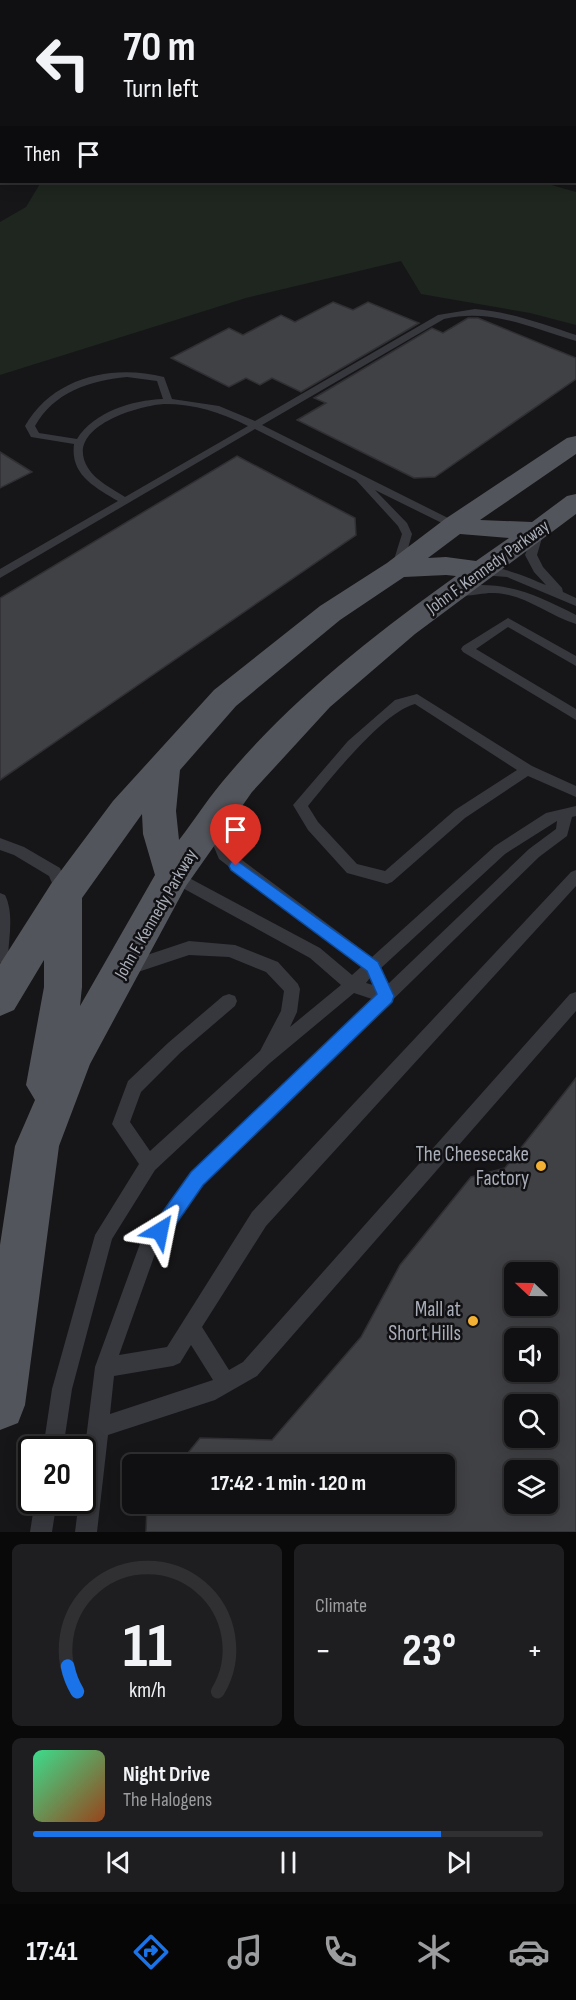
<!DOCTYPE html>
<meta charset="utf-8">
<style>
:root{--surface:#101012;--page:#1e1e20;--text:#f1f3f6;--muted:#9c9d9f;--line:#303032;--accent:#1a73e8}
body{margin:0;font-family:"Sofia Sans Condensed",sans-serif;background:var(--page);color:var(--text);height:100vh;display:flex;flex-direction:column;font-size:22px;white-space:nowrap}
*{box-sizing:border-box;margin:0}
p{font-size:20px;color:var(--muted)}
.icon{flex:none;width:33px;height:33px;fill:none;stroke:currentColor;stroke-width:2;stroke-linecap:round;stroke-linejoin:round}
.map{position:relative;height:1532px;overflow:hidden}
.panel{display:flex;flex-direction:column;gap:12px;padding:12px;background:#09090a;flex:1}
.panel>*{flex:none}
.banner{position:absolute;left:0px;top:0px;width:576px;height:183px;box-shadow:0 3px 15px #0003,0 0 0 2px var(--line);background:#101012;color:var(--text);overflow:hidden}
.needle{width:39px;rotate:292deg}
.buttons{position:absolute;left:504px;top:1262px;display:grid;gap:12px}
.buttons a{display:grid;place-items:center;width:54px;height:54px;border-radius:9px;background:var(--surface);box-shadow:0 3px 15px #0003,0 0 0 2px var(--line);font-size:30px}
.speed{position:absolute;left:18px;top:1436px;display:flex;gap:12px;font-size:30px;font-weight:700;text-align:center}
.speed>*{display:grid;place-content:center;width:78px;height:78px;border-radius:50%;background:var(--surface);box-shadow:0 3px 15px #0003,0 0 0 2px var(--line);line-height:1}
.speed .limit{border:3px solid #111;border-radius:9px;background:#fff;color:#111}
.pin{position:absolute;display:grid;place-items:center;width:51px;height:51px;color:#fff;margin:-62px -26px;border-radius:50% 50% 50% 0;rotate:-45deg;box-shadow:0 0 6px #0007}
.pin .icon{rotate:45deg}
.me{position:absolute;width:66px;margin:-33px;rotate:35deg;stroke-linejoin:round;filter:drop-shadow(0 0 4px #0008)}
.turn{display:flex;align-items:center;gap:21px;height:126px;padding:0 24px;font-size:27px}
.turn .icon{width:78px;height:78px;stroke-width:2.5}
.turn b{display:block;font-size:42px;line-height:51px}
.then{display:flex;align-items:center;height:57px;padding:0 24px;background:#0003;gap:12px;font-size:22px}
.big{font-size:45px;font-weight:700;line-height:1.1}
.panel .widget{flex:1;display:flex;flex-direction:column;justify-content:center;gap:9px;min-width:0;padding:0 21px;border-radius:9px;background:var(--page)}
.panel .dial{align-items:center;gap:0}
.dial svg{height:156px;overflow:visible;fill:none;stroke:var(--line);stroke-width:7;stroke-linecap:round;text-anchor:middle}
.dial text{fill:var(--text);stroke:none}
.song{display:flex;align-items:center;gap:18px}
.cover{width:72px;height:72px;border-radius:9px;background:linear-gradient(135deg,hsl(150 70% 55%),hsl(20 70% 35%))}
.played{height:6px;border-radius:3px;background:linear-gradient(90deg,var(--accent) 80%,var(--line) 80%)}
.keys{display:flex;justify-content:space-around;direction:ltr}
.heat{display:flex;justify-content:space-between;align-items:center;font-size:33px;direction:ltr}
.panel .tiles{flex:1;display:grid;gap:12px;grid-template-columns:1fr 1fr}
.widget:last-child{grid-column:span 2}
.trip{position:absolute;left:122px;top:1454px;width:333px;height:60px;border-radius:9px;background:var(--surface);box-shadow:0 3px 15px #0003,0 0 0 2px var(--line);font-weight:700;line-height:60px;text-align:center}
.dock{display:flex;height:96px;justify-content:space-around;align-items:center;background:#060607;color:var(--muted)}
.dock .icon{width:42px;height:42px}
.dock .active{color:var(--accent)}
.dock b{font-size:27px;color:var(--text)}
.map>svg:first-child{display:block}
.green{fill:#1e261f}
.building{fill:#404145;stroke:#303034;stroke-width:1.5;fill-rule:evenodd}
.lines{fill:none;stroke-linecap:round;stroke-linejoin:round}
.service{fill:#37383d;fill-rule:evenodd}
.primary{fill:#53555c;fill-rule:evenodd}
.route{fill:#1a73e8;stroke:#114b97;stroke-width:1.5}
.poi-dot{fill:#f2b134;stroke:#111113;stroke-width:2}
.labels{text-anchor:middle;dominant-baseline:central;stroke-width:5;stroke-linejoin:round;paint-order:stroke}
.street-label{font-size:18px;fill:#a8adb8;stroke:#111113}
.near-poi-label{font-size:21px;fill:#a8adb8;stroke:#111113;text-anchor:end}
</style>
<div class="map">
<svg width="576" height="1532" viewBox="0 0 576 1532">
<rect width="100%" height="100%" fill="#161618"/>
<!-- green -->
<path class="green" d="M0 0H397L2 2 1 61Z
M41 182H541L576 192V325L530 313 421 294 401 261 246 298 0 375V222L26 207Z"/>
<!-- building -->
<path class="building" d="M333 302 353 310 368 302 419 323 301 392 272 378 260 385 246 378 229 387 171 358 229 328 243 335 281 315 295 322Z
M468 318H478L576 358V379L435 477 414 478 297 420 326 403 314 398 432 328 443 333Z
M0 452 32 472 0 488Z
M237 456 355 518 356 535 0 780V598Z
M576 1078V1532H146L147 1503H444V1464H179L200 1438 272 1440 361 1337 400 1265 471 1177 505 1168ZM514 1272H548V1305H514ZM514 1338H548V1371H514ZM514 1404H548V1437H514ZM514 1470H548V1503H514Z"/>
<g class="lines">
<!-- service -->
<path class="service" d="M177 0H186L174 2Z
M372 0 394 2H375Z
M434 0H440V2H434Z
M552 0H558V2H553Z
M574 31 576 32V36L574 35Z
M0 59H2V63H0Z
M475 309C511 312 543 324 576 335V341C531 328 492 308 444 319L262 425 458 523V527H450L375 490 407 523 412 534 402 569 398 570 392 566 402 534 398 526 356 480 255 429 0 578V569L118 501C95 487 70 475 74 444L31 437 25 426C53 377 112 364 164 377L172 399 219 406 255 421 438 315ZM127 377 157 381 163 399C132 400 94 412 77 439L39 433 35 426C54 392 89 381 127 377ZM164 404C195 404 220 412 248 426L125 497C113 489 96 481 88 468 63 428 136 406 164 404Z
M539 528 544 531 537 555 543 567 562 588 563 592 576 598V606L507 577 481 575 475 571C489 559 531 579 546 585L534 572 525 555 534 531Z
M477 585C514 584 543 598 576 615V624C547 615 525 594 494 593 482 592 461 600 453 592L455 589Z
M508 618 576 656V666L508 627 476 649 576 709V720L463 652 461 649 463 646Z
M417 694 532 766 576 786V797L528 776 465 818 392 882 387 884 347 873 308 830 293 805 348 741 395 700ZM415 704 517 770 455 810 385 871 357 864 318 822 308 806C330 779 383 712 415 704Z
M576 806V816L572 817 567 836 539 857 203 1185 155 1254 119 1355 167 1347 252 1212 571 872 576 870V886L266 1226 202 1327 229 1370 243 1362 570 994 576 992V1011L257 1376 215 1400 108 1435 97 1532H75L79 1500H82V1471L95 1367 141 1241 191 1173 372 999 354 993 270 1063 155 1170 112 1239 72 1389 63 1449H43L52 1389 95 1235 139 1164 112 1124 128 1081 168 1043 223 996 229 994 235 996 237 1001 235 1006 180 1053 141 1092 130 1122 150 1151 260 1051 281 1011 284 991 266 972 229 957 189 955 129 975 123 973 121 968 123 963 189 941 235 945 278 962 298 984 300 989 297 1012 290 1027 341 985 310 958 168 880 166 876 168 872 173 870 178 872 320 948 352 975 361 967 219 859 211 840 214 818H224C228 828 225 839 230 851L372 957 495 846 546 813ZM557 821 556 829 529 849 388 984 381 968 505 854ZM370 978 373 985 366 983ZM191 1345 213 1380 110 1414 114 1376 173 1366 180 1363Z
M0 838 24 847 60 868 70 893 68 897 63 899 58 897 49 876 14 855 0 850Z
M0 893 5 895C14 913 9 937 8 956L5 961 0 963Z
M35 1500H57L52 1532H30Z"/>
<!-- primary -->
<path class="primary" d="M576 436V454L480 520 532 522 567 496 576 494V514L415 634 330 707 252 792 186 886 90 1064 59 1146 25 1405 18 1423 0 1430V1245L15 1146 35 1100 26 1085 44 987V960L14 1010 0 1016V964L51 884 113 801 214 690 320 606 387 563 445 519 567 438ZM460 534 509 538 476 561 446 557 428 558ZM446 575 456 576C374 635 294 697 229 774 211 794 196 818 179 840L176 811 180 770 236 706 340 620 404 577ZM142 814 143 834 155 875 80 1006 82 987V898Z"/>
</g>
<!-- route -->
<path class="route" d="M236 860 378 962 394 996 392 1002 203 1185 167 1237 160 1240 154 1237 151 1231 154 1224 191 1172 377 994 367 971 231 870 229 866 231 862Z"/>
<!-- markers -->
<g class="poi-dot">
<circle cx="541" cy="1166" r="6"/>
<circle cx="473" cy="1321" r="6"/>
</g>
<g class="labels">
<!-- street labels -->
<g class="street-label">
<text transform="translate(488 567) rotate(-36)">John F. Kennedy Parkway</text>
<text transform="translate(156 914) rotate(-60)">John F. Kennedy Parkway</text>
</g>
<!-- near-poi labels -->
<g class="near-poi-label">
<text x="529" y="1154">The Cheesecake<tspan x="529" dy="24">Factory</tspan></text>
<text x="461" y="1309">Mall at<tspan x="461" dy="24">Short Hills</tspan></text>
</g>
</g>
</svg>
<div class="buttons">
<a><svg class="needle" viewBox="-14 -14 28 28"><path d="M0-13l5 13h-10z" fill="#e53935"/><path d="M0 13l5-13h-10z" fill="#9c9d9f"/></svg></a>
<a><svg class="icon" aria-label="sound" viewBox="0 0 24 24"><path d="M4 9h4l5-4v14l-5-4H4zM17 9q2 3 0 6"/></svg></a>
<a><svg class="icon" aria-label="search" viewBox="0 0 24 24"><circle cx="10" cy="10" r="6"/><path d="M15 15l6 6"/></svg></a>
<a><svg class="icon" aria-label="layers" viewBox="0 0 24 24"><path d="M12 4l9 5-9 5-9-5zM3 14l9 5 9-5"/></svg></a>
</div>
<div class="speed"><div class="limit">20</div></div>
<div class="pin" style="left:236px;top:866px;background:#d93025"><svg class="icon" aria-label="arrive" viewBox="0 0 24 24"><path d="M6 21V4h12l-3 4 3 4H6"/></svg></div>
<svg class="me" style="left:160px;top:1231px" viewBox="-20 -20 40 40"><path d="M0-17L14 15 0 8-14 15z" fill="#1a73e8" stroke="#fff" stroke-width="4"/></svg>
<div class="trip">17:42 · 1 min · 120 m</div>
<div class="banner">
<div class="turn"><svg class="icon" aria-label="left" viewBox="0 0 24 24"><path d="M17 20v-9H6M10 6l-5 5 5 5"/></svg><div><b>70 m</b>Turn left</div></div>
<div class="then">Then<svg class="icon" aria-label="arrive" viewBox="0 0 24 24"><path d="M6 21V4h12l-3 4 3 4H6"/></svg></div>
</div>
</div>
<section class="panel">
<div class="tiles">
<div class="widget dial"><svg viewBox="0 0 100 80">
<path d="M14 69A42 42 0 1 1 86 69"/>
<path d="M14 69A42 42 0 0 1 9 56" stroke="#1a73e8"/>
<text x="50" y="56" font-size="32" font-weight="700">11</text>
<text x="50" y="72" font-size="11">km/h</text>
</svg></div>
<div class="widget"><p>Climate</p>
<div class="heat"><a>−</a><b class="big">23°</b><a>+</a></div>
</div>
<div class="widget">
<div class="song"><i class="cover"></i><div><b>Night Drive</b><p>The Halogens</p></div></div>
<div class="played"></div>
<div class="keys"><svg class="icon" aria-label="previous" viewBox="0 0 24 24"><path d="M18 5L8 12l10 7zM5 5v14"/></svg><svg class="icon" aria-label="pause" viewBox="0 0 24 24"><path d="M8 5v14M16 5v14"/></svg><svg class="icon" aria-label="next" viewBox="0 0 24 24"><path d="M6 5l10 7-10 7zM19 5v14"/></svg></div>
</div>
</div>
</section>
<nav class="dock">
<b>17:41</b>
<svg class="icon active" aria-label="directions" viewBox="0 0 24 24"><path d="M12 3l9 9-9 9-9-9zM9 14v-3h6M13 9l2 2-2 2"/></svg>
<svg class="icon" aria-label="music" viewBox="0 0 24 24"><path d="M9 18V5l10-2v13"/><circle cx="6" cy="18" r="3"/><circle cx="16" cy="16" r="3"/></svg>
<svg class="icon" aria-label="phone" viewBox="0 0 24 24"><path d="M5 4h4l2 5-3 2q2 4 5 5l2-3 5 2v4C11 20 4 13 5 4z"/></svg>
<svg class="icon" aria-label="climate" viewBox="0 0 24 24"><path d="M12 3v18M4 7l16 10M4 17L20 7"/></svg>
<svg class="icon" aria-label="car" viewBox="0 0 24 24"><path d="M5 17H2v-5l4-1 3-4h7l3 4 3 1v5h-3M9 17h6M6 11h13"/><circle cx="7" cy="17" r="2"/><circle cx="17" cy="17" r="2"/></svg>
</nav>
